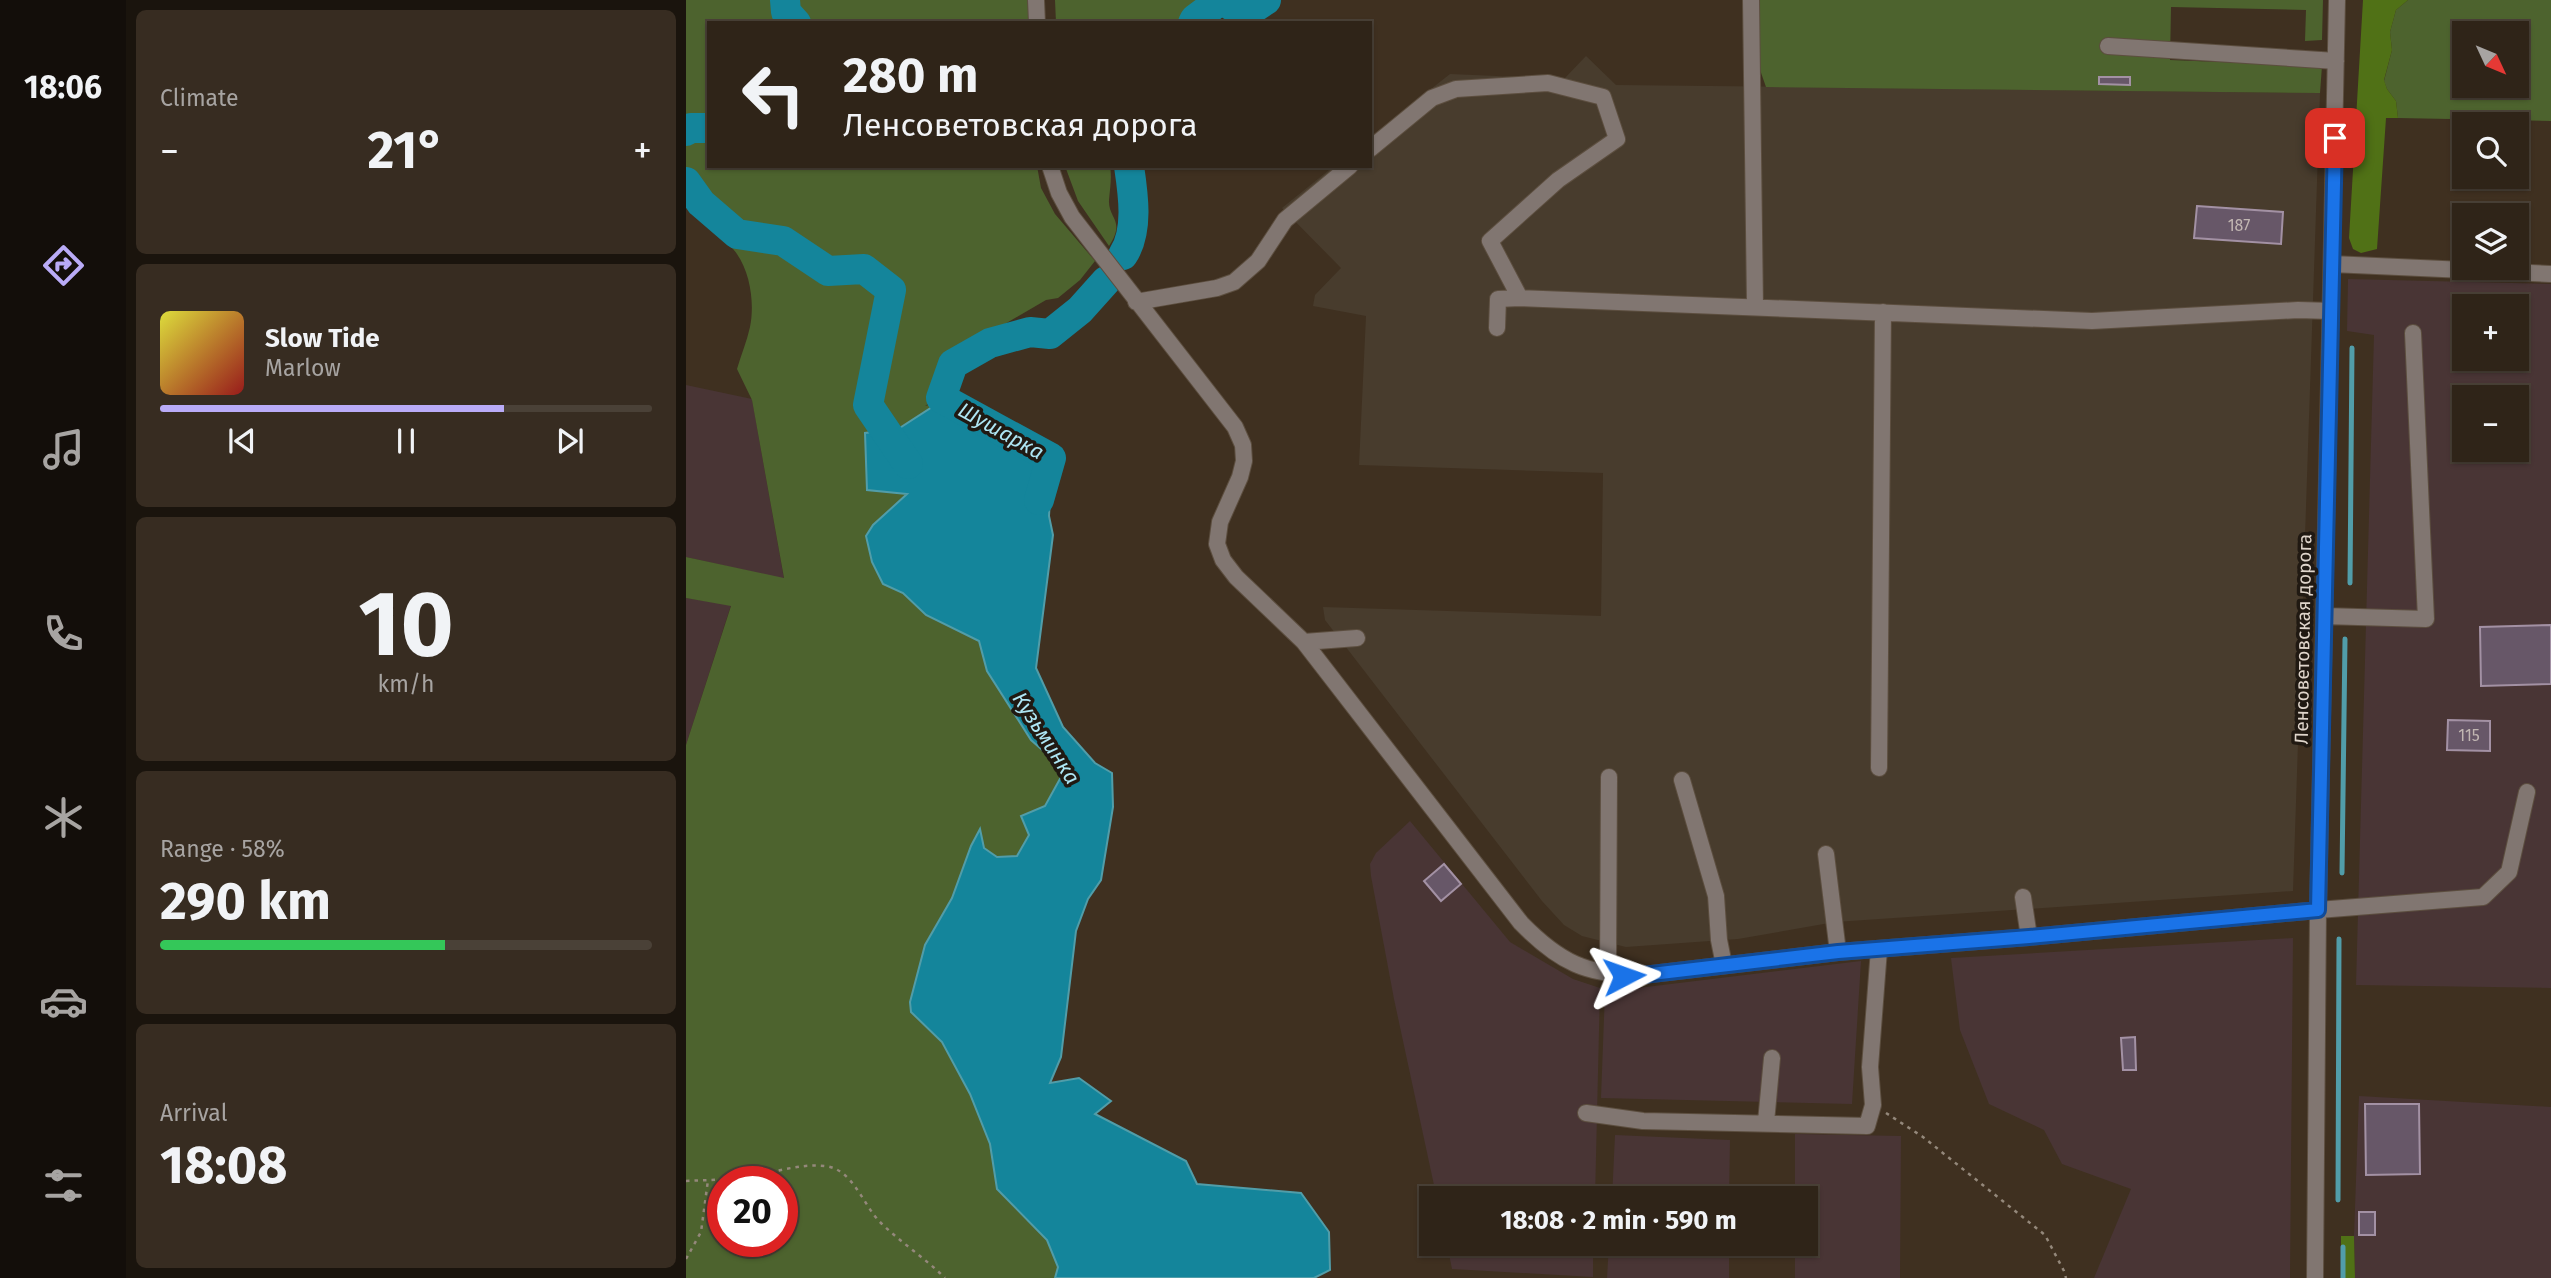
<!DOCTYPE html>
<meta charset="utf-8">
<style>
:root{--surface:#2f2418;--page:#372c21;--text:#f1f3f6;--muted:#a7a4a2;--line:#4a4137;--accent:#b9abf7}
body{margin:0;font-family:"Fira Sans",sans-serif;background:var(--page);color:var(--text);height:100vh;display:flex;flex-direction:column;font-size:26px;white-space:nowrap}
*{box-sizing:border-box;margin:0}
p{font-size:23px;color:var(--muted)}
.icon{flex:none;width:38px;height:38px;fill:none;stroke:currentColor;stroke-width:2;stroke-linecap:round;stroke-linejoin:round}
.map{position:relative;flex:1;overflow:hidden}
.sheet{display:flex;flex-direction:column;gap:10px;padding:10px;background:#1a140d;width:560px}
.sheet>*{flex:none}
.hud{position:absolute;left:21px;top:21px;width:665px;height:147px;border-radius:0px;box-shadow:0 2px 5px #0004,0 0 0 2px var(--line);background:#2f2418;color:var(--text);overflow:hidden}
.needle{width:46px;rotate:134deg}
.buttons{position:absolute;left:1766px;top:21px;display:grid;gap:14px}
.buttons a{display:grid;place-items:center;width:77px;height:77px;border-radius:0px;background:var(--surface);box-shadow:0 2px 5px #0004,0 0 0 2px var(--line);font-size:35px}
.speed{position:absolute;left:21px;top:1166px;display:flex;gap:14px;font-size:35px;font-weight:700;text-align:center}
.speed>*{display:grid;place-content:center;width:91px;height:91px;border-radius:50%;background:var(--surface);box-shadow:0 2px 5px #0004,0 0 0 2px var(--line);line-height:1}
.speed .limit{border:10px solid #d22;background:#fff;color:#111}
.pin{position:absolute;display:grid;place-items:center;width:60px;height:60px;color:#fff;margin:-30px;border-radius:14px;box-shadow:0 4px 10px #0006}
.me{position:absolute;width:77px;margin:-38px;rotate:86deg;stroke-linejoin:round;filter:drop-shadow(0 0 5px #0008)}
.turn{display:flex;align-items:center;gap:24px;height:147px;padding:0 21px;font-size:32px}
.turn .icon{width:91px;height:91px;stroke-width:2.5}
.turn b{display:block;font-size:49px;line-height:60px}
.big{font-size:52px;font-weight:700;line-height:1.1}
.sheet .card{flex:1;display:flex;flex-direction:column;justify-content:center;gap:10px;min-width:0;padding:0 24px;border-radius:10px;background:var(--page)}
.sheet .dial{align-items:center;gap:0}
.dial b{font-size:91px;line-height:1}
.song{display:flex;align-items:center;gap:21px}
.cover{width:84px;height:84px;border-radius:10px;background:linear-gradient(135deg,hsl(60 70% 55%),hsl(0 70% 35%))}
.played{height:7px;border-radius:4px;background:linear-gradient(90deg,var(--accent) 70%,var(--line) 70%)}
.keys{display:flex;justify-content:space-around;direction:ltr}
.heat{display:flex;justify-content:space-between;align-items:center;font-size:38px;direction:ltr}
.charge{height:10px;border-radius:5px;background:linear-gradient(90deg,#34c759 58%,var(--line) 0)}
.trip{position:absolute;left:733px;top:1186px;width:399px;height:70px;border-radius:0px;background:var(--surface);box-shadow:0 2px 5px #0004,0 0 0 2px var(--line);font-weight:700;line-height:70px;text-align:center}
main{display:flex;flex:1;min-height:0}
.menu{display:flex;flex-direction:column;width:126px;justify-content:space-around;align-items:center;background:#130e0a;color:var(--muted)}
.menu .icon{width:49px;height:49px}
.menu .current{color:var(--accent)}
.menu b{font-size:32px;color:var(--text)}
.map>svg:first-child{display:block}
.commercial{fill:#483c2d}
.industrial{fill:#493535;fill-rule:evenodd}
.green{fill:#4d632e;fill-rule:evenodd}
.forest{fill:#507116}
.water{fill:#14859b;stroke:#519da9;stroke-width:2}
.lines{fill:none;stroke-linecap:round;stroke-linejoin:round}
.stream{stroke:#519da9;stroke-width:5}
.river{stroke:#14859b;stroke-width:30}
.building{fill:#675768;stroke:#a391a4;stroke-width:2}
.minor-casing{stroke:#5c4e3f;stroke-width:18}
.path{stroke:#94887b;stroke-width:2.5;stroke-dasharray:3.5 5;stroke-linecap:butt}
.minor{stroke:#817671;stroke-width:16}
.route-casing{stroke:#114b97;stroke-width:18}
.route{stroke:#1a73e8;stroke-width:12}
.labels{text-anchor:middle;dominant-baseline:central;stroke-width:7;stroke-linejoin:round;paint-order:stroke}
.number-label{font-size:16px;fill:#c1b6b2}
.street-label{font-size:19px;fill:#dfd5cb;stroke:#201912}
.water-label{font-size:21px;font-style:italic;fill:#aee6f4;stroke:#201912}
</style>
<main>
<nav class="menu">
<b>18:06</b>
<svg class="icon current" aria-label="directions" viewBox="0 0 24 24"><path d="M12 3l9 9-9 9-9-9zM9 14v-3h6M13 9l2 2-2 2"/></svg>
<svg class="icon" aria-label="music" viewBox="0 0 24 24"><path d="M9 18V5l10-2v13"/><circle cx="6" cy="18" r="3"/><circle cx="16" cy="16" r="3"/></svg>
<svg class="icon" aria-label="phone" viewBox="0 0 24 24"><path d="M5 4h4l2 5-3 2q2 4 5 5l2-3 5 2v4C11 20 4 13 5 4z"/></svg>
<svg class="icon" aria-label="climate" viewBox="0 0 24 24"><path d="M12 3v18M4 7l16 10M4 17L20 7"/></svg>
<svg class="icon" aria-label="car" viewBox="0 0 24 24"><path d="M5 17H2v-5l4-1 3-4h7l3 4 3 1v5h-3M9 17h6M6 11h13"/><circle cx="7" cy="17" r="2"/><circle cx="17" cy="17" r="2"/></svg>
<svg class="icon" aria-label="filters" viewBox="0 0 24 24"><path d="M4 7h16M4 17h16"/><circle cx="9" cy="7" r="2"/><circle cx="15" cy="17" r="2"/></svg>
</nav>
<section class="sheet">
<div class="card"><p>Climate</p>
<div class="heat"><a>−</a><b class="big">21°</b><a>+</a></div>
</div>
<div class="card">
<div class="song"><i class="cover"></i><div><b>Slow Tide</b><p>Marlow</p></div></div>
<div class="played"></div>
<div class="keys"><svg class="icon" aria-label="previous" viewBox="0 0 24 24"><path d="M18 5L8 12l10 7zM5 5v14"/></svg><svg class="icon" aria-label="pause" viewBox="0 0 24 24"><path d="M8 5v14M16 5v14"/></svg><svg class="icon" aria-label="next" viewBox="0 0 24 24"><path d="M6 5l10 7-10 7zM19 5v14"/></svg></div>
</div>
<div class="card dial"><b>10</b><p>km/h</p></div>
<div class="card"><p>Range · 58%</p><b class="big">290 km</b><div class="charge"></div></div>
<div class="card"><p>Arrival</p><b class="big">18:08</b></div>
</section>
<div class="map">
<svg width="1865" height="1278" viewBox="0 0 1865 1278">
<rect width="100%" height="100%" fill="#3f3020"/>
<!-- commercial -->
<path class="commercial" d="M900 56 930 85 1634 93 1607 891 1149 922 1052 939 940 947 896 936 878 925 856 901 639 620 637 607 915 616 917 473 673 465 680 316 627 306 629 295 655 268 596 208 648 166H684V137L764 74 878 79Z"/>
<!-- industrial -->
<path class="industrial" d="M1662 279 1865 284V988L1670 985 1688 335 1661 331ZM1778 306H1830V359H1778ZM1778 397H1830V450H1778Z
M0 385 66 399 98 579 0 557Z
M0 598 45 605 0 745Z
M724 821 824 942 887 979 914 988 909 1199H751L708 999 685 876 684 864 690 853Z
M1607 938 1604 1278H1408L1445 1189 1376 1164 1358 1130 1303 1104 1274 1030 1265 958Z
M1175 961 1166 1104 915 1098 919 992Z
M1673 1096 1865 1107V1278H1669L1668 1236Z
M1109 1134 1215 1136 1214 1278H1109V1244H1120V1199H1109Z
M929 1135 1044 1140 1043 1199H926Z
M761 1244H907V1277L766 1269Z
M923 1244H1043V1278H921Z"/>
<!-- green -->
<path class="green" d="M0 0H342V23H23V166H351L355 188 369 214 409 261 394 280 372 298 360 300 312 328 324 346 297 354 285 349 281 361 270 366 248 400 239 406 254 402 212 429 179 433 222 494 187 525 197 584 217 593 240 615 293 641 301 671 345 740 362 755 375 777 331 856 311 857 298 848 294 830 285 846 266 898 239 945 225 1012 256 1042 284 1094 304 1144 311 1189 361 1240 372 1268 369 1278H0V745L45 606 0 598V557L98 578 66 400 51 369C55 355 61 341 64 327 69 303 64 268 47 249 32 233 14 220 0 203ZM37 1181H96V1241H37Z
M369 0H513L497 12 492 23H370Z
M1071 0H1637L1636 40 1619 41 1620 10 1485 7 1484 60 1636 66 1634 93 1080 87 1073 67Z
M1722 0H1865V121L1712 118 1710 101 1701 89 1698 81 1706 50 1704 32 1710 10ZM1778 33H1830V86H1778Z
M379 166H424C426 178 424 188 423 200 422 219 440 220 423 246L392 201Z"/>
<!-- forest -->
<path class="forest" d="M1677 0H1722L1710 10 1704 32 1706 50 1698 80 1701 89 1710 101 1712 118H1700L1691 249 1675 253 1667 249 1663 238Z
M1655 1236H1668L1669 1278H1655Z"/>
<!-- water -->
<path class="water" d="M254 402 366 461 363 516 367 535 350 668 377 727 409 763 426 773 427 807 415 880 402 899 390 931 375 1057 364 1083 393 1078 425 1101 409 1114 500 1161 511 1184 615 1193 643 1232 644 1270 628 1278H369L372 1267 361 1240 311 1189 304 1144 284 1094 256 1042 225 1012 224 1002 239 945 266 898 285 846 294 829 298 848 311 857 331 856 343 835 335 816 359 806 375 777 362 755 345 740 301 671 293 641 240 615 217 593 197 584 186 562 180 536 187 525 221 494 181 490 179 433 212 429Z"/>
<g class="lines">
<!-- stream -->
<path class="stream" d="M1664 583 1666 348
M1656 873 1659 639
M1652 1200 1653 939
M1657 1278V1247"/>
<!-- river -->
<path class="river" d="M99 0 100 12 110 23
M536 0 559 14 580 0
M507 23 509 19 535 0
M0 131 5 128H23
M0 182 15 203 51 234 97 241 142 271 178 269 205 290 182 405 222 464
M437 255C453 231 447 193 443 166
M353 500 365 458 255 398 267 364 304 343 344 332 364 334 394 310 420 281"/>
</g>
<!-- building -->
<path class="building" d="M1413 77H1444V85L1413 84Z
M1511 206 1597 212 1595 244 1508 238Z
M1865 625V684L1795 686 1794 627Z
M1762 720 1804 721V751L1761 750Z
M758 864 775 884 755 901 738 881Z
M1449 1037 1450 1070H1437L1435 1038Z
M1679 1104H1733L1734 1174 1680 1175Z
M1673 1212H1689V1235H1673Z"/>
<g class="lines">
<defs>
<path id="minor" d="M350 0 351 23
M1065 0 1069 307
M1422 46 1650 61
M684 149 746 98 770 89 862 83 917 97 931 139 872 180 804 241 834 298 1406 321 1612 310 1645 311
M364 166 373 193 386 217 549 427 557 445 558 461 554 477 534 522 531 544 537 560 550 577 618 642 835 923C873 962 901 976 957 975L1152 952 1343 937 1632 910 1797 897 1823 872 1841 792
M1646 264 1865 274
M450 302 531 288 548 282 572 261 599 220 664 166
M811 328 812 299 834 298
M1638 616 1740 619 1727 333
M618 642 671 638
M1193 768 1197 312
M996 780 1030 896 1033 940 1038 965
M1140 854 1152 952
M1337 897 1343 937
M922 973 923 777
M900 1113 957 1121 1181 1126 1187 1105 1184 1067 1193 949
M1080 1122 1086 1058
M1629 1278 1632 910 1651 0"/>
</defs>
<!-- minor casing -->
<use href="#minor" class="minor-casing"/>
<!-- path -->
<path class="path" d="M1200 1113 1237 1137 1359 1235 1378 1271 1380 1278
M0 1181C18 1180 36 1180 54 1178 81 1175 111 1163 139 1166 167 1169 177 1205 194 1222 214 1242 239 1258 259 1278
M0 1259 15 1232 22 1180"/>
<!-- minor -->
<use href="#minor" class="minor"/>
</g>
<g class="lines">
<defs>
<path id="route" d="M938 976 957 975 1152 952 1343 937 1632 910 1649 138"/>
</defs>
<!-- route casing -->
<use href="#route" class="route-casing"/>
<!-- route -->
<use href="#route" class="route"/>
</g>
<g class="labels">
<!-- number labels -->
<g class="number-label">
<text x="1553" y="225">187</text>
<text x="1783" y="735">115</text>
</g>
<!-- street labels -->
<g class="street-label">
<text transform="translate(1617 639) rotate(-89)">Ленсоветовская дорога</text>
</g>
<!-- water labels -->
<g class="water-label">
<text transform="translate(315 431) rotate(29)">Шушарка</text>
<text transform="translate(360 738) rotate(57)">Кузьминка</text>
</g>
</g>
</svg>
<div class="buttons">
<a><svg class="needle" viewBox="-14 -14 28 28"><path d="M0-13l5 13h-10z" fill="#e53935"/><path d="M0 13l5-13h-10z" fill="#a7a4a2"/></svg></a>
<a><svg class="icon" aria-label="search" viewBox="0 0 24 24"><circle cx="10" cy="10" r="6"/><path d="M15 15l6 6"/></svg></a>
<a><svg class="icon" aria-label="layers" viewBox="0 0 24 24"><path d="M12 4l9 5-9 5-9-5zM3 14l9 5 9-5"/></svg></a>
<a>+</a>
<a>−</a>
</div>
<div class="speed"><div class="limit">20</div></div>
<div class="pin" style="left:1649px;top:138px;background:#d93025"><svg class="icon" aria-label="arrive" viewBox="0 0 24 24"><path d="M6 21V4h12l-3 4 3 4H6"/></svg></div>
<svg class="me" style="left:938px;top:976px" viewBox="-20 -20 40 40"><path d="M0-17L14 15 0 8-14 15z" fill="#1a73e8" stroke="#fff" stroke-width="4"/></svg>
<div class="trip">18:08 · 2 min · 590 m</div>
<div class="hud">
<div class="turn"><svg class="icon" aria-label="left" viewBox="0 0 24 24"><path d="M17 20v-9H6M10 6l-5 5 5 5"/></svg><div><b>280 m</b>Ленсоветовская дорога</div></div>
</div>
</div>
</main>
